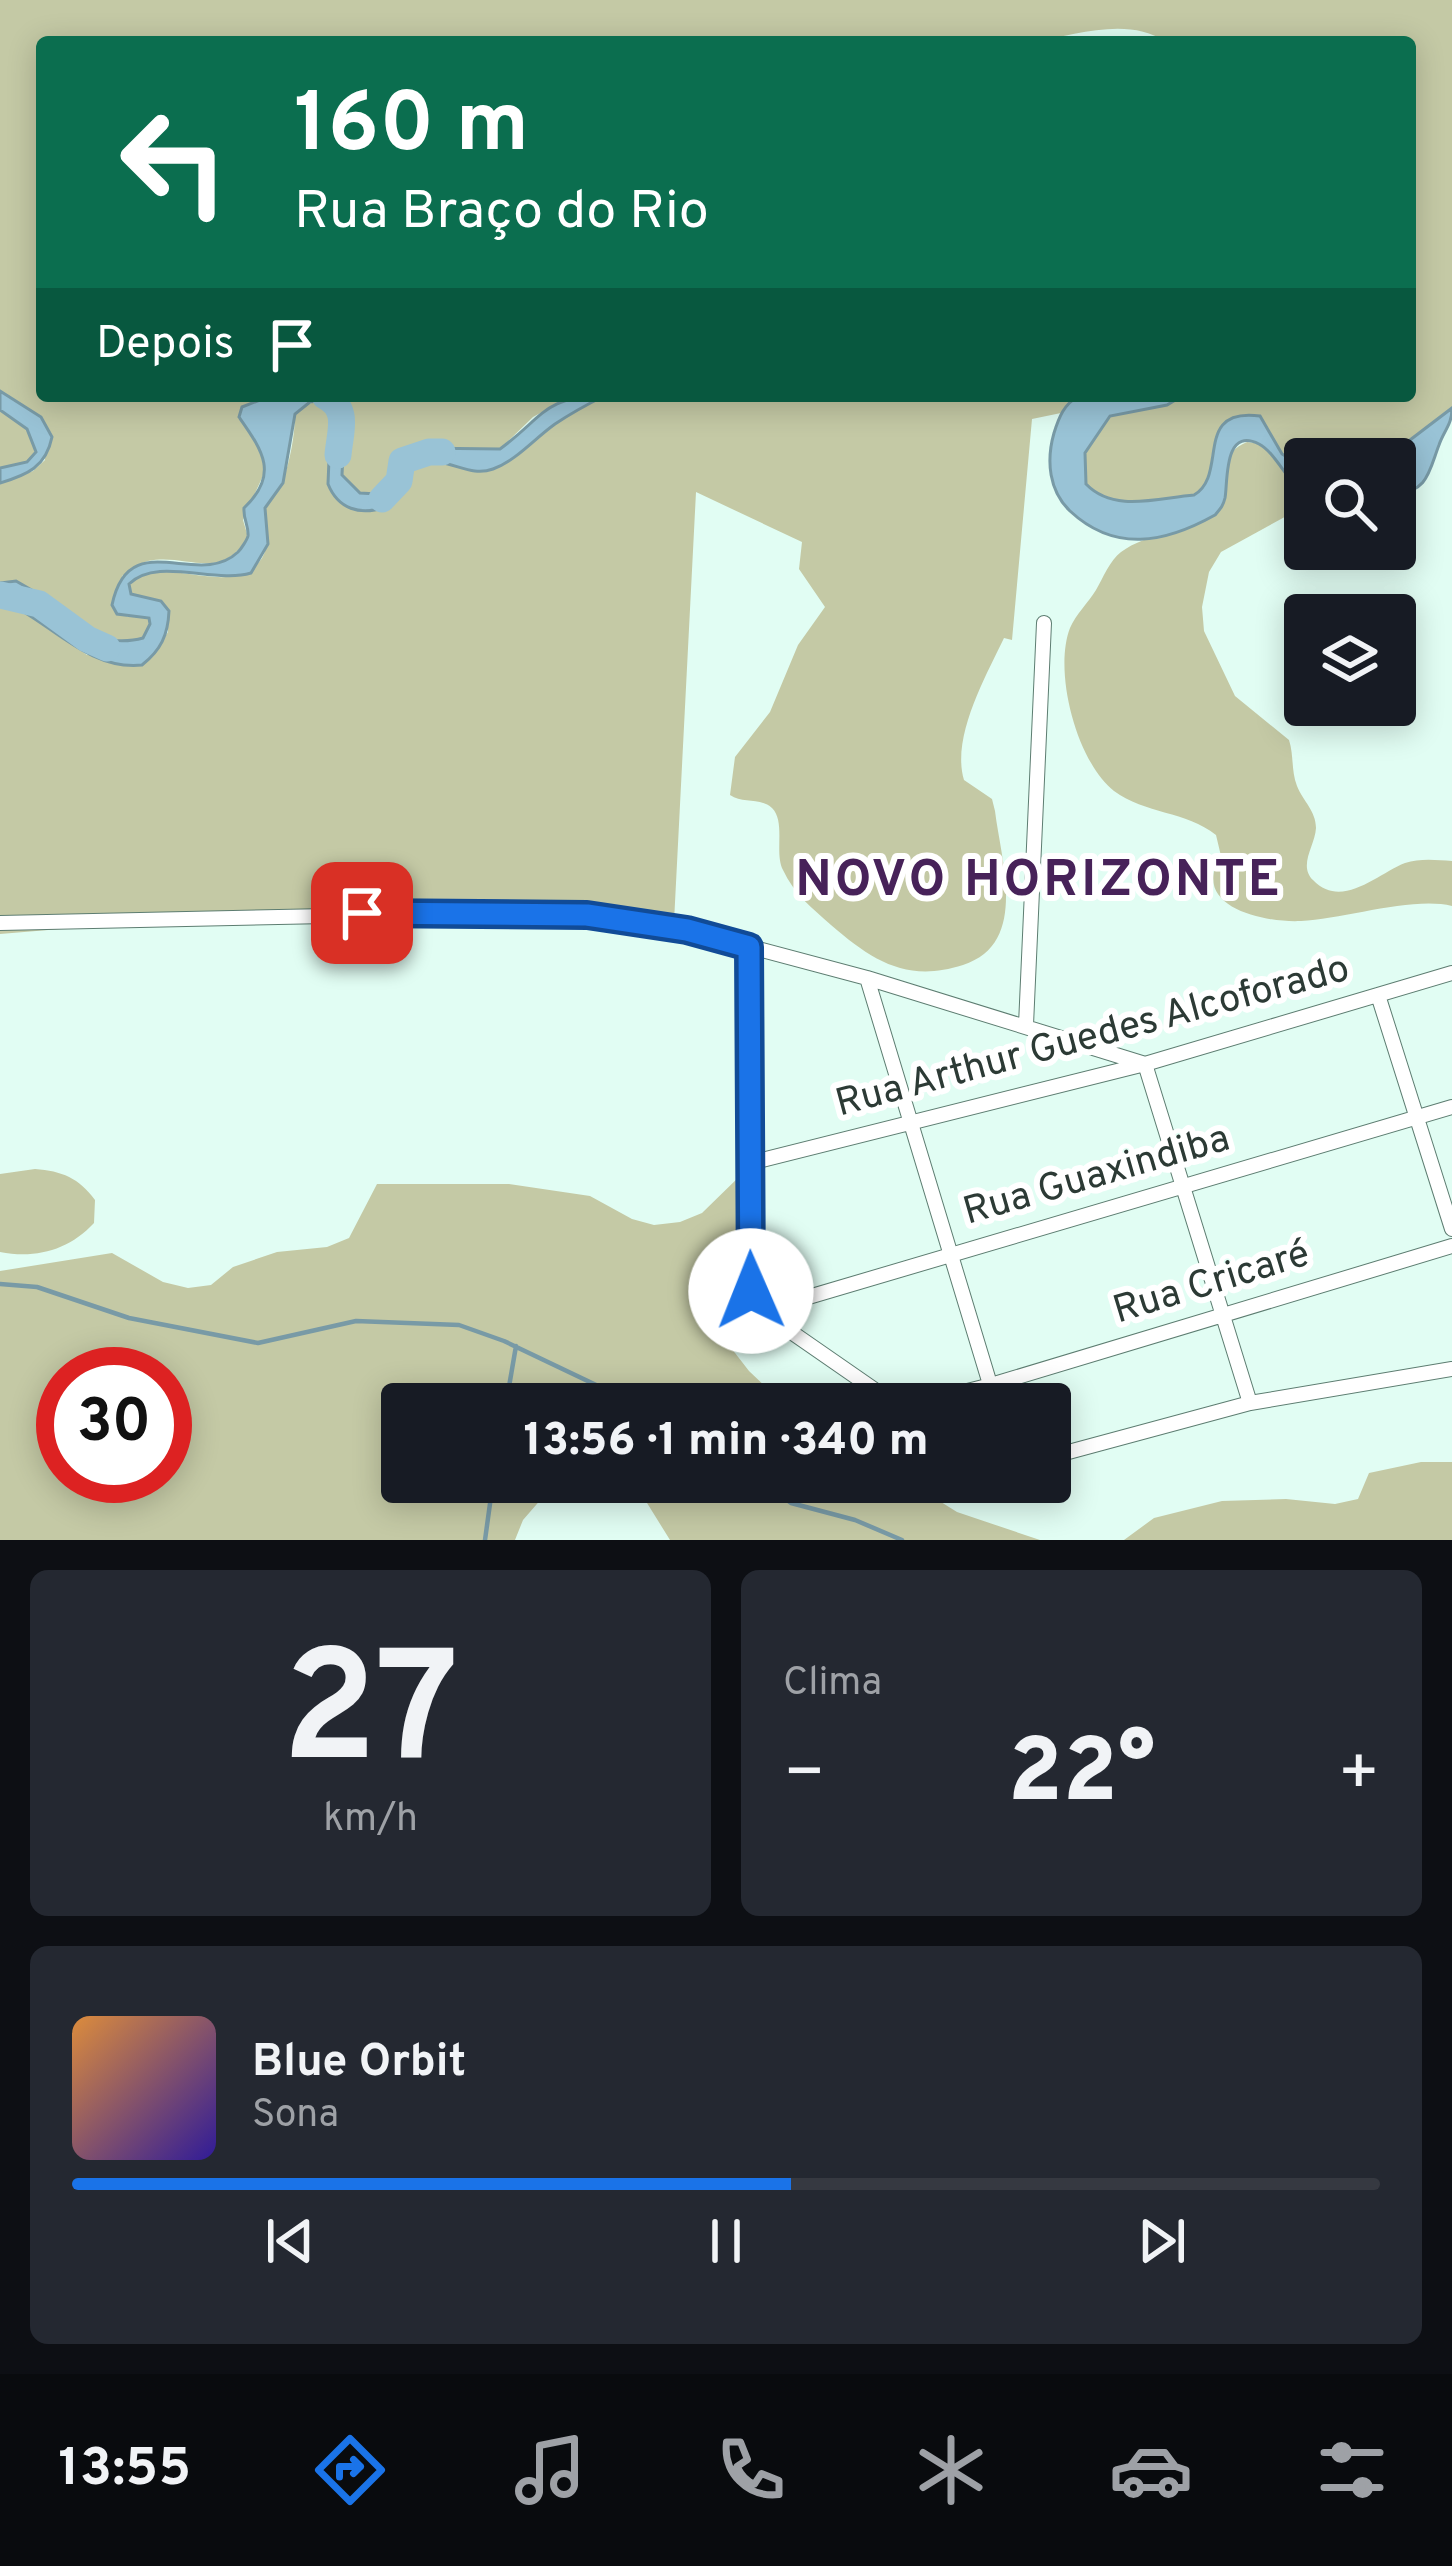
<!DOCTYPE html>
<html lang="pt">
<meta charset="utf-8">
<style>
:root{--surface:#171b24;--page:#242831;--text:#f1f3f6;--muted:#9ea1a6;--line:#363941;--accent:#1a73e8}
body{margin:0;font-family:Overpass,sans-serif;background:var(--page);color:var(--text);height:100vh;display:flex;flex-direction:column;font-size:45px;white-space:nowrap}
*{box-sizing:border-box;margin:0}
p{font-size:39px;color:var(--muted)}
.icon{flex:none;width:66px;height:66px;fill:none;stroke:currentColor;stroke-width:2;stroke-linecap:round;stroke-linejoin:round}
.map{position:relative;height:1540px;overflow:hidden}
.details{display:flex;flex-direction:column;gap:30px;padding:30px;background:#0d0f14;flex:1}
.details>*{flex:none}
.banner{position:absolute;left:36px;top:36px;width:1380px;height:366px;border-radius:12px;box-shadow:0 6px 30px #0003;background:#0b6e4f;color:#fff;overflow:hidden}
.controls{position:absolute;left:1284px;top:438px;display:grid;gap:24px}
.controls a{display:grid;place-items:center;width:132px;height:132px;border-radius:12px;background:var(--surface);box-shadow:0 6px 30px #0003;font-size:60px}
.speed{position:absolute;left:36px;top:1347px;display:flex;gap:24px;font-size:60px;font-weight:700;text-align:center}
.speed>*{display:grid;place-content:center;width:156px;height:156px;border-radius:50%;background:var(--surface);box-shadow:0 6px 30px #0003;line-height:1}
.speed .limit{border:18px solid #d22;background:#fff;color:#111}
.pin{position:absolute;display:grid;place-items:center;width:102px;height:102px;color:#fff;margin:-51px;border-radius:24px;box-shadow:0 6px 18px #0006}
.me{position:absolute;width:132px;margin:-66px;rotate:359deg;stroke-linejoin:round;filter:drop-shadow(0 0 9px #0008)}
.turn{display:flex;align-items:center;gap:42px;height:252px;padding:0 60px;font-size:54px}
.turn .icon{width:156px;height:156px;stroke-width:2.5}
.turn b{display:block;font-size:84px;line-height:102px}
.then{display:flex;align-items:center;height:114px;padding:0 60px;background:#0003;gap:24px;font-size:45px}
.big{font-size:90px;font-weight:800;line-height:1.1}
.details .tile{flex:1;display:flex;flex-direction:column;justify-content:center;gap:18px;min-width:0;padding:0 42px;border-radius:18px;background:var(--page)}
.details .dial{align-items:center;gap:0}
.dial b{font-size:156px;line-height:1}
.song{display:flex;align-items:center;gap:36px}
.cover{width:144px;height:144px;border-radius:18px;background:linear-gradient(135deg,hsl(30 70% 55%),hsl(250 70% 35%))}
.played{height:12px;border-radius:6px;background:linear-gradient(90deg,var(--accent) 55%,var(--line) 55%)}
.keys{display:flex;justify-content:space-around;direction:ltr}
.heat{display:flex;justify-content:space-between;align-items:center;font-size:66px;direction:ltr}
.details .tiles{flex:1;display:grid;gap:30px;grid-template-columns:1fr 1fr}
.tile:last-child{grid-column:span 2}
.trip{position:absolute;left:381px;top:1383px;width:690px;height:120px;border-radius:12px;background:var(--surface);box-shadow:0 6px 30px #0003;font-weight:800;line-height:120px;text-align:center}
.tabs{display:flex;height:192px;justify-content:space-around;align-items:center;background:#090b0e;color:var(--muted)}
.tabs .icon{width:84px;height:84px}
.tabs .on{color:var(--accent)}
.tabs b{font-size:54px;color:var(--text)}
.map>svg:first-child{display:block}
.green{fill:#c4c9a5;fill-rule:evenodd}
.water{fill:#99c3d6;stroke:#789aa6;stroke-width:3}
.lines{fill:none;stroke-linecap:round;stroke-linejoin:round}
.stream{stroke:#789aa6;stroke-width:4.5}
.river{stroke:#99c3d6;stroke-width:27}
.minor-casing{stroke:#5d7d71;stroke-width:16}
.minor{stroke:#fff;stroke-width:14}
.route-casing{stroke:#114b97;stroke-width:30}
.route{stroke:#1a73e8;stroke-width:21}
.labels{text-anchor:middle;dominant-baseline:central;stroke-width:12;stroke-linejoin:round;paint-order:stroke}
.street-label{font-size:39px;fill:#2c3a35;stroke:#fff}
.district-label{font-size:51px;font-weight:bold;letter-spacing:3px;fill:#472259;stroke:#fff}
</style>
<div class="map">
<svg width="1452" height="1540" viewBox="0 0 1452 1540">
<rect width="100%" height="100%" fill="#e1fdf3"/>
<!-- green -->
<path class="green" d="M0 0H1452V408L1385 459H1305V468L1282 454 1263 420 1212 454C1210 473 1211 485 1194 495 1160 498 1067 520 1085 455 1088 441 1102 427 1110 415L1167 405 1182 396H1410V42H1166C1128 16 1076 35 1032 42H42V396H270L242 407 239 417 259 443 266 469 243 520 248 537C220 583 188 553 148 561 140 563 130 572 122 576L127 617H149L150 624 143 638C85 654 49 609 5 582L0 583V483L33 471 45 460 31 411 0 391Z
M337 396H571L533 417 500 449 433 447 402 462 393 481 377 494 361 493 341 475 344 435Z
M604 396H1079L1061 413 1032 419 1012 640 1004 638C986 676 951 737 964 780L992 799 995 811C1001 861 1029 944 963 965 907 983 873 961 831 925 812 908 794 894 783 870 774 853 786 822 772 808 760 797 743 804 730 795L735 757 770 712 798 645 825 607 799 569 802 542 696 492 674 922 656 918H193L0 934V599L43 623 87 655 152 657 168 632V611L160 601 131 594 129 584C163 550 232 603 262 558 273 540 259 522 267 503 271 494 280 490 283 480 290 461 295 435 295 414L300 407 324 399C336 418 332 438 327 459L357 511C389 512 397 492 411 466 448 452 466 479 493 469 517 460 534 439 555 424 570 414 588 405 604 396Z
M0 410C20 416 32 432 36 453L27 462 0 468Z
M1247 442 1261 444 1305 495 1292 513 1221 552 1209 572 1202 607 1204 631 1235 696 1289 740C1294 755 1291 771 1297 786 1303 801 1316 811 1316 828 1315 846 1298 865 1313 880 1342 910 1377 874 1405 863 1420 858 1437 860 1452 861V906C1413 896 1344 919 1301 921 1263 923 1189 906 1221 856L1216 835C1186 811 1145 814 1114 791 1077 762 1053 672 1070 628 1076 614 1088 603 1096 590 1103 578 1110 560 1121 552 1147 533 1186 531 1215 515 1219 508 1223 502 1225 495 1229 473 1220 453 1247 442Z
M35 1169C62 1171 79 1178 95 1200L94 1223C69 1250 36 1259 0 1252V1174Z
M744 1172 746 1292 741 1310 718 1331 749 1371 784 1404H402V1482H556L523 1520 515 1540H0V1271L112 1253 163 1282 188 1288 211 1285 233 1267 277 1252 327 1247 349 1238 377 1184H509L590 1196 632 1219 654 1225 680 1222 702 1213ZM63 1374H165V1476H63Z
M1421 1462H1452V1540H1124L1154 1518 1222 1501 1286 1499 1335 1504 1358 1499 1369 1473Z
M634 1482H909L957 1512 1040 1540H670Z"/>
<!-- water -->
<path class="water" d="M0 391 41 417 52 437C46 467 27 475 0 483V468L27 462 36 452 27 429 0 410Z
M270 396H337L344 435 342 475 360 493 377 494C394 481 401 463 417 448L500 449C543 418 543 396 604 396 588 404 570 414 555 424 534 439 517 460 493 469 465 479 447 452 411 466L385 507C360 516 338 509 328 484L331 411 324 400 310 402 295 414 283 483 265 508 268 544 251 573C214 584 157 556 129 584L131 594 161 601 169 611C168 635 161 650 142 665 87 671 48 619 0 599V583L16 581 35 592C45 630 109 648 143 638L150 624 149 618 117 614 112 605C129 524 198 590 238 552 241 549 247 540 248 536 249 526 243 519 244 508 280 474 262 450 239 417L242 407Z
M1079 396H1182L1167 405 1110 416 1085 453 1086 484C1114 513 1157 498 1194 495 1229 475 1192 407 1260 416L1282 454 1305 468V493C1287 482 1276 453 1259 444 1223 426 1228 483 1225 498 1223 506 1221 508 1215 515 1165 543 1115 553 1070 511 1049 491 1046 461 1054 433 1059 417 1064 404 1079 396Z
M1452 408C1452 425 1444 430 1439 445 1429 471 1428 492 1395 494V459H1385Z"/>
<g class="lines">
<!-- stream -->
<path class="stream" d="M0 1284 37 1287 129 1318 258 1343 356 1321 459 1325 504 1341 636 1404
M506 1404 516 1346
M763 1482 791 1503 855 1520 902 1540
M485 1540 493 1482"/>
<!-- river -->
<path class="river" d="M325 396C350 409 340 431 338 455
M382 499 399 481 402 461 429 452H442
M0 595 39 604 87 639 107 648"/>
<defs>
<path id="minor" d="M0 923 517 912 628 919 687 930 867 978 1145 1064 1250 1403
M749 947 751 1291 761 1311 885 1397 902 1404
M867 978 996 1404
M1378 995 1452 1229
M1026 1025 1044 623
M750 1163 1145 1064 1452 973
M761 1311 1452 1107
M916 1404 991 1385 1452 1246
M1050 1457 1250 1403 1452 1369"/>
</defs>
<!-- minor casing -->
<use href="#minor" class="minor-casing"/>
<!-- minor -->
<use href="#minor" class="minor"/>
</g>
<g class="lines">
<defs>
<path id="route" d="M362 913 587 915 687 930 749 947 751 1291"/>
</defs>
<!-- route casing -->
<use href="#route" class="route-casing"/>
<!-- route -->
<use href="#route" class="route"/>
</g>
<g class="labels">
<!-- street labels -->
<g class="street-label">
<text transform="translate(1093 1038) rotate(-15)">Rua Arthur Guedes Alcoforado</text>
<text transform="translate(1097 1177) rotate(-16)">Rua Guaxindiba</text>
<text transform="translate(1212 1284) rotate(-17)">Rua Cricaré</text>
</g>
<!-- district labels -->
<g class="district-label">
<text x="1039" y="882">NOVO HORIZONTE</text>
</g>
</g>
</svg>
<div class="controls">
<a><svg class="icon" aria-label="search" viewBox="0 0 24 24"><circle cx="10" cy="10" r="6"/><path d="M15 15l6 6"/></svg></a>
<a><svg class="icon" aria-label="layers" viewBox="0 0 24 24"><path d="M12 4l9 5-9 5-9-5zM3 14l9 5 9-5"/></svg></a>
</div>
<div class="speed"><div class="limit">30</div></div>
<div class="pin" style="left:362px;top:913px;background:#d93025"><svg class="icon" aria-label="arrive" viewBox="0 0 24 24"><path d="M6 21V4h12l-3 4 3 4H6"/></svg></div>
<svg class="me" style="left:751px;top:1291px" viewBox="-20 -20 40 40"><circle r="19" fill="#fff"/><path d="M0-13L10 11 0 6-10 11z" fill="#1a73e8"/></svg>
<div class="trip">13:56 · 1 min · 340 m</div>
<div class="banner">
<div class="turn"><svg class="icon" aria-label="left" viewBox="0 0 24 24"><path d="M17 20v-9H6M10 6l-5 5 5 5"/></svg><div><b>160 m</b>Rua Braço do Rio</div></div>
<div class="then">Depois<svg class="icon" aria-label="arrive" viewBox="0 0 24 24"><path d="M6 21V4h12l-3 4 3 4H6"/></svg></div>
</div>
</div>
<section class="details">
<div class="tiles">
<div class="tile dial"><b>27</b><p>km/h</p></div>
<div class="tile"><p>Clima</p>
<div class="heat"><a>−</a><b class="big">22°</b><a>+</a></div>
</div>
<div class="tile">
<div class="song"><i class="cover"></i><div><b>Blue Orbit</b><p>Sona</p></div></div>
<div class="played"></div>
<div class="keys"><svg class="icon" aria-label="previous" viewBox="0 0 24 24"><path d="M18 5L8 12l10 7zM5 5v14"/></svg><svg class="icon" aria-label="pause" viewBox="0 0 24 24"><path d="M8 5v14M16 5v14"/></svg><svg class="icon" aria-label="next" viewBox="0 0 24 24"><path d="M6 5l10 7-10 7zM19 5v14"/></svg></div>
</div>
</div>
</section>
<nav class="tabs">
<b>13:55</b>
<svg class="icon on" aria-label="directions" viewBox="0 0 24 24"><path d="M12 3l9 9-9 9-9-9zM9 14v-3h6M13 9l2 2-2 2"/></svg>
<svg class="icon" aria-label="music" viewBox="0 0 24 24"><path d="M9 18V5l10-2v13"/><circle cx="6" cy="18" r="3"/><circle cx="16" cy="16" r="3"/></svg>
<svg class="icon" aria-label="phone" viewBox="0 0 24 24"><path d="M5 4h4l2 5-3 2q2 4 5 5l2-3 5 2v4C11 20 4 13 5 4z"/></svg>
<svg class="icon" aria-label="climate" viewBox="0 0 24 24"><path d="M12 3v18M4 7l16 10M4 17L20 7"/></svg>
<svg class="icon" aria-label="car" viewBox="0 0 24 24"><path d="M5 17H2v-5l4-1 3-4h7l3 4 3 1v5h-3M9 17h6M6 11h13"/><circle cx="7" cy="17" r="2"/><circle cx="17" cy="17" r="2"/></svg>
<svg class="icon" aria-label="filters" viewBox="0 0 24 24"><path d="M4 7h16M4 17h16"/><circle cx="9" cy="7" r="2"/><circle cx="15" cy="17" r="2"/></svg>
</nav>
